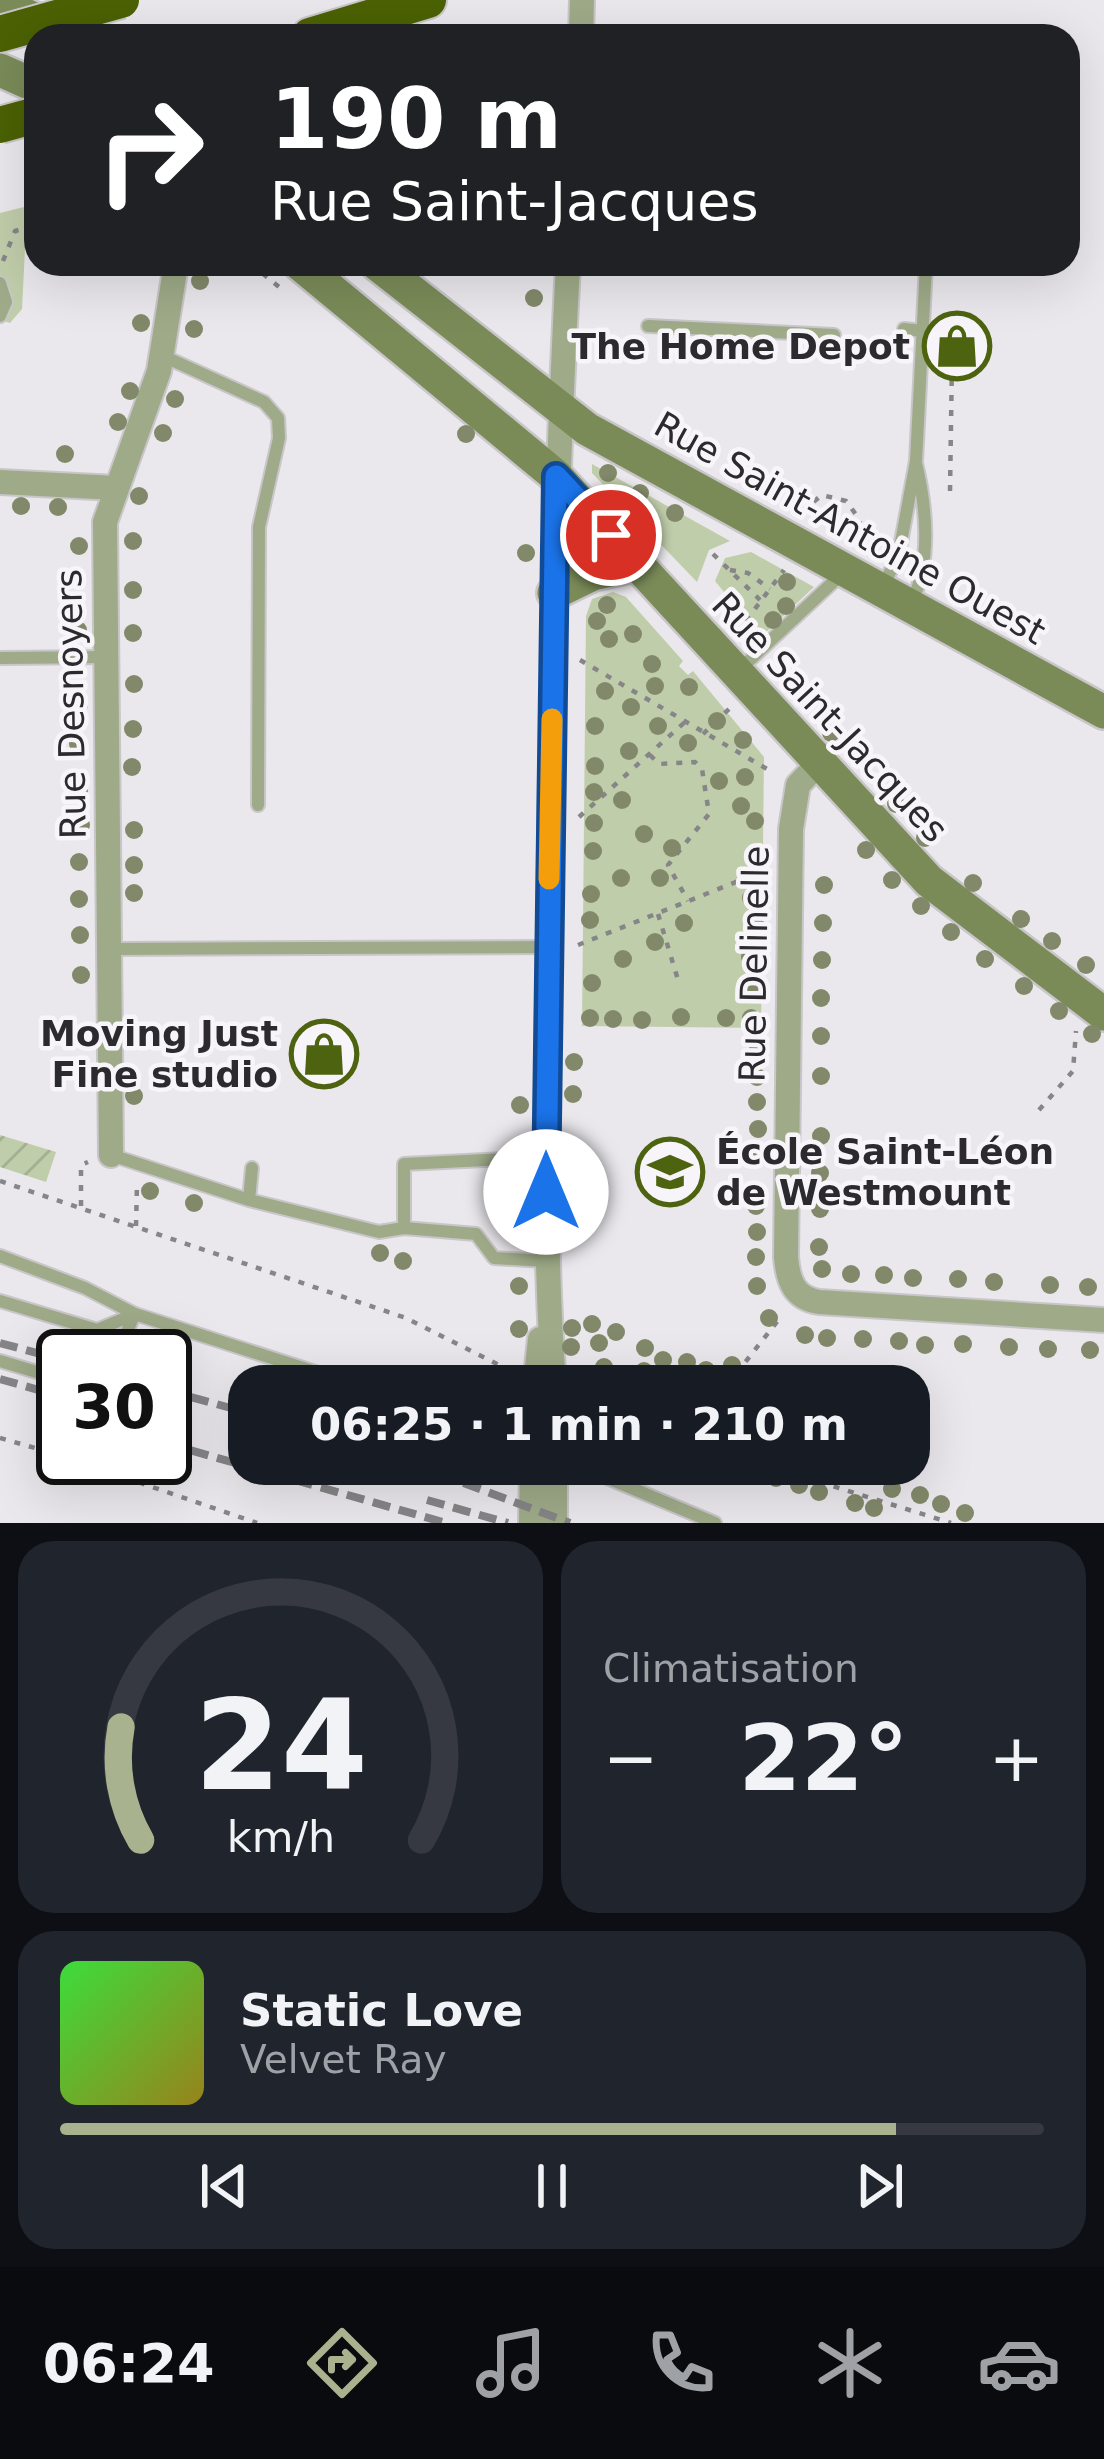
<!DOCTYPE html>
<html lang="fr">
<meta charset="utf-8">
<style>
:root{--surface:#171b24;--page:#20242c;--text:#f1f3f6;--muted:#9ea1a6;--line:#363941;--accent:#a8b28e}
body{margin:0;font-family:"DejaVu Sans",sans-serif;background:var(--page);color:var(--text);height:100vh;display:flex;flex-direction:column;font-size:45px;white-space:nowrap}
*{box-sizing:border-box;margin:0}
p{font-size:39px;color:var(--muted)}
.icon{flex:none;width:66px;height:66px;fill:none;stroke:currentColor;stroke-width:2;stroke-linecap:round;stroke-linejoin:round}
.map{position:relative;height:1523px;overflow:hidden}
.drawer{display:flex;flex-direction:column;gap:18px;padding:18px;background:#0d0f14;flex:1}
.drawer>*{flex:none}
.hud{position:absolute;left:24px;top:24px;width:1056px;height:252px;border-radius:36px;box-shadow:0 12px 48px #0002;background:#202124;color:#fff;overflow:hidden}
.speed{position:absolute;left:36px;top:1329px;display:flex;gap:24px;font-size:60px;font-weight:700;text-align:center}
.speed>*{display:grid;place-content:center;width:156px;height:156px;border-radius:50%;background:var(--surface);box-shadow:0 12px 48px #0002;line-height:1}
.speed .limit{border:6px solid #111;border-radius:18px;background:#fff;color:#111}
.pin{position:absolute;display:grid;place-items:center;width:102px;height:102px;color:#fff;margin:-51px;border:6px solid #fff;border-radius:50%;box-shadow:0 3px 12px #0007}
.me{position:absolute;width:132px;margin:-66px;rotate:0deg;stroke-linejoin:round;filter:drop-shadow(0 0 9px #0008)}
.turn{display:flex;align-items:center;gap:42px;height:252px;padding:0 48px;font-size:54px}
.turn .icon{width:156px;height:156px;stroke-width:2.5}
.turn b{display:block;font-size:84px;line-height:102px}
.big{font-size:90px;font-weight:600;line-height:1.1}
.drawer .card{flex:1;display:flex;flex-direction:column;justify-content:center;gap:18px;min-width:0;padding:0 42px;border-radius:36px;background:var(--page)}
.drawer .dial{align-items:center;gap:0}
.dial svg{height:312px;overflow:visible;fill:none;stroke:var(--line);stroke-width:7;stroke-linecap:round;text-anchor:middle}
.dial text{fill:var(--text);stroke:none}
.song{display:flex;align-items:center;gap:36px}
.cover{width:144px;height:144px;border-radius:18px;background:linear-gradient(135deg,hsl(120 70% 55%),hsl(50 70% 35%))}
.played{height:12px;border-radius:6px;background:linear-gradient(90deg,var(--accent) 85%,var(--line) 85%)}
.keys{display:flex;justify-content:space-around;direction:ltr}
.heat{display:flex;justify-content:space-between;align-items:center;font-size:66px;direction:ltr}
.drawer .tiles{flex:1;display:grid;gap:18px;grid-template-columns:1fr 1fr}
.card:last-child{grid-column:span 2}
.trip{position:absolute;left:228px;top:1365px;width:702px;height:120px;border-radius:36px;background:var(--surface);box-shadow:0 12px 48px #0002;font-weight:600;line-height:120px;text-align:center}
.tab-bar{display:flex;height:192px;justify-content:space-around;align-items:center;background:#090b0e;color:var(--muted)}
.tab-bar .icon{width:84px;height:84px}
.tab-bar .active{color:var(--accent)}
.tab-bar b{font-size:54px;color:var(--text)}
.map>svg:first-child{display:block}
.park{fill:#c0cdaa}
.garden{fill:url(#garden-furrows)}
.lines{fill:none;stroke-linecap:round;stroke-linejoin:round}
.lane-casing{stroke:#c8c6c9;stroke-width:16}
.street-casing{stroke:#c8c6c9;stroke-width:28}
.secondary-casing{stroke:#c8c6c9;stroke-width:38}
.highway-casing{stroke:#c8c6c9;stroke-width:40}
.path{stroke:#868588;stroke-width:4.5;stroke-dasharray:6 9;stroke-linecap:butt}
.lane{stroke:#9eaa88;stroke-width:12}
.street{stroke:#9eaa88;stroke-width:24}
.secondary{stroke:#7a8b58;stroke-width:33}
.highway{stroke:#4b6103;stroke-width:36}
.rail{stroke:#858487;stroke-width:8;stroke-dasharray:18 9;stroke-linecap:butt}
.highway-bridge-casing{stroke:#c8c6c9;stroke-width:40;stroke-linecap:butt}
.highway-bridge{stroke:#4b6103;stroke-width:36}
.tree{fill:#82896a}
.route-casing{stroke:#114b97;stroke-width:30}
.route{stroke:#1a73e8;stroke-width:21}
.slow{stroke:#f59e0b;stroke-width:21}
.labels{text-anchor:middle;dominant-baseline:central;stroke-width:9;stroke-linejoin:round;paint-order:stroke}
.poi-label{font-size:36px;font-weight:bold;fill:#2b2a2c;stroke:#f8f5fa;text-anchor:end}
.street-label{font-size:36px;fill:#2b2a2c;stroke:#f8f5fa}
</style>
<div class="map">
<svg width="1104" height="1523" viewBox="0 0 1104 1523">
<defs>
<pattern id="garden-furrows" width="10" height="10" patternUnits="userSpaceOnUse" patternTransform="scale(3)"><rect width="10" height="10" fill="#c0cdaa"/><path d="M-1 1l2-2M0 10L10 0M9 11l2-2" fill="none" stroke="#a5b092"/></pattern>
</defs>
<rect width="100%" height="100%" fill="#eae8ec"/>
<!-- park -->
<path class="park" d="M36 204V238L25 249 22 309 10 323 0 320V213Z
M592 464 730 541 709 550 697 582 592 473Z
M751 552 814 587 761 637 715 581 725 558Z
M613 592 626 597 683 661 679 666 688 675 693 671 764 757 761 1028 582 1026 586 616 592 599Z"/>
<!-- garden -->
<path class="garden" d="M0 1135 56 1152 46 1182 0 1167Z"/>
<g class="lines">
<defs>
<path id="lane" d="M0 283 6 302 0 316
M648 326 834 335
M904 329 923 331
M163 356 264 402 278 418 279 438 259 527 258 805
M883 587 899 553 916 461 926 264
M912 601C932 561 926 505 916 463
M0 658 107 657
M738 671 845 571
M110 949 549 947
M111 1155 249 1200 252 1168
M249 1200 379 1232 404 1228
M0 1256 85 1288 135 1314 359 1386
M546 1261 494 1258 476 1234 404 1228V1164L547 1157
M0 1301 97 1330 135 1314
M117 1356 134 1315
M0 1361 63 1380
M574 1464 715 1523"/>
<path id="street" d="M581 36 582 0
M0 482 116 488
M818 764 798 785 791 829 786 1257C788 1281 794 1298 819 1302L1104 1320
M111 1155 105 522 159 371 176 264
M535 1386 540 1339
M554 1386C543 1237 547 1088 549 939 551 714 556 489 568 264
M531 1523 532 1464
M555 1523V1464"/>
<path id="secondary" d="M0 3 70 36
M0 70 36 86
M300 264 556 476 929 881 1104 1014
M377 264 587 429 1104 712
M554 593 593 574 637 564"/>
<path id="highway" d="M310 36 428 0"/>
</defs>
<!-- lane casing -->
<use href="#lane" class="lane-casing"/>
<!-- street casing -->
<use href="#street" class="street-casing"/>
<!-- secondary casing -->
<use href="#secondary" class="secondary-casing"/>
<!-- highway casing -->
<use href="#highway" class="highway-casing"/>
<!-- path -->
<path class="path" d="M3 261 15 231 36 225
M251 264 279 287
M950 491 952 359
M802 511 822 495 846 501 860 520 856 540
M713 554 760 600
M730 570 748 573 770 589
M737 633 784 570
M580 660 767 769
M703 734 729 709
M650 755 659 764 695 762 702 769 709 814 668 865 688 901
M579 817 685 722
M658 914 679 983
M578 945 766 870
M1039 1110 1073 1071 1076 1031
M0 1181 406 1318 511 1371
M81 1206V1165L88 1162
M136 1226 137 1184
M708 1386 743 1365 780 1318
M0 1438 63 1456
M68 1458 257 1523
M762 1464 951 1523"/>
<!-- lane -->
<use href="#lane" class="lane"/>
<!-- street -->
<use href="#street" class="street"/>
<!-- secondary -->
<use href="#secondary" class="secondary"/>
<!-- highway -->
<use href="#highway" class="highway"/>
<!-- rail -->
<path class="rail" d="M0 1343 63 1360
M0 1379 63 1397
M165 1390 249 1413
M165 1443 446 1523
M413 1464 570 1523
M427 1500 508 1523"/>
<defs>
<path id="highway-bridge" d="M0 34 121 0
M0 125 36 115"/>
</defs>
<!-- highway-bridge casing -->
<use href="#highway-bridge" class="highway-bridge-casing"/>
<!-- highway-bridge -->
<use href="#highway-bridge" class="highway-bridge"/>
</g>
<!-- trees -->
<g class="tree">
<circle cx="200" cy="281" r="9"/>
<circle cx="534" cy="298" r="9"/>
<circle cx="141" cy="323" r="9"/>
<circle cx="194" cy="329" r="9"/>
<circle cx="130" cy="391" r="9"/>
<circle cx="175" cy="399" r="9"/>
<circle cx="118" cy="422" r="9"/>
<circle cx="163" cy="433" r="9"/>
<circle cx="466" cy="434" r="9"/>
<circle cx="65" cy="454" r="9"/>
<circle cx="608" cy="473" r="9"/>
<circle cx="615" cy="493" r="9"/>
<circle cx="640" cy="493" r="9"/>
<circle cx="139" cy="496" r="9"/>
<circle cx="21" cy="506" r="9"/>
<circle cx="58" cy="507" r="9"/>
<circle cx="675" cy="513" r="9"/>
<circle cx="644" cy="519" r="9"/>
<circle cx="133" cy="541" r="9"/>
<circle cx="79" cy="546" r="9"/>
<circle cx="526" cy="553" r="9"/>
<circle cx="787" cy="582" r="9"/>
<circle cx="133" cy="590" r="9"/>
<circle cx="607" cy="605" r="9"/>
<circle cx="786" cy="606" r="9"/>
<circle cx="773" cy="620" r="9"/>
<circle cx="597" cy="621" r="9"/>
<circle cx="78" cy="630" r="9"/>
<circle cx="133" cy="633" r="9"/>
<circle cx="633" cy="634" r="9"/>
<circle cx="609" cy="639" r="9"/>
<circle cx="652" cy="664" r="9"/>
<circle cx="134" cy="684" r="9"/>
<circle cx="655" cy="686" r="9"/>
<circle cx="689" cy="687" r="9"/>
<circle cx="605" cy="691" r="9"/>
<circle cx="79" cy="705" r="9"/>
<circle cx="631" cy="707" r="9"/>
<circle cx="717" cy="721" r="9"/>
<circle cx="595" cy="726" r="9"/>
<circle cx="658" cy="726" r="9"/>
<circle cx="133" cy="729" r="9"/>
<circle cx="831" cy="733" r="9"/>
<circle cx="743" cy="740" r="9"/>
<circle cx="688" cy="743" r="9"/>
<circle cx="78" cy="744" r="9"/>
<circle cx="629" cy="751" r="9"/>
<circle cx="595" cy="766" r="9"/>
<circle cx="132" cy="767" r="9"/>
<circle cx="745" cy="777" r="9"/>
<circle cx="719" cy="781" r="9"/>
<circle cx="79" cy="792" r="9"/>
<circle cx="594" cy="792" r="9"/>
<circle cx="622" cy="800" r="9"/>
<circle cx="896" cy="804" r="9"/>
<circle cx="741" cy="806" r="9"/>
<circle cx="755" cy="821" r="9"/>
<circle cx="594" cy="823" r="9"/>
<circle cx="81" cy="825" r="9"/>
<circle cx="134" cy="830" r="9"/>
<circle cx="644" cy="834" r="9"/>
<circle cx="925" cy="838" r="9"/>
<circle cx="672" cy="848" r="9"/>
<circle cx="866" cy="850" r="9"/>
<circle cx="593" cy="851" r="9"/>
<circle cx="79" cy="862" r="9"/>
<circle cx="134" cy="865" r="9"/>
<circle cx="621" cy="878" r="9"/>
<circle cx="660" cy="878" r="9"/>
<circle cx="892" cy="880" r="9"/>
<circle cx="973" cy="883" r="9"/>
<circle cx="824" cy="885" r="9"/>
<circle cx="134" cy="893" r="9"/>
<circle cx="591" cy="894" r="9"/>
<circle cx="751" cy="898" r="9"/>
<circle cx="79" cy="899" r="9"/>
<circle cx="921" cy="906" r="9"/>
<circle cx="1021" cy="919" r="9"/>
<circle cx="590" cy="920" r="9"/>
<circle cx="684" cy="923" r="9"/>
<circle cx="823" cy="923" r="9"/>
<circle cx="755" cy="924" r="9"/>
<circle cx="951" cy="932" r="9"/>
<circle cx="80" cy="935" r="9"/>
<circle cx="1052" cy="941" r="9"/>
<circle cx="655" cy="942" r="9"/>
<circle cx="750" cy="957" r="9"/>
<circle cx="623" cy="959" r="9"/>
<circle cx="985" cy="959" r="9"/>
<circle cx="822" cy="960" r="9"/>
<circle cx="1086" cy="965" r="9"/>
<circle cx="81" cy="975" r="9"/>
<circle cx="592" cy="983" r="9"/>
<circle cx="752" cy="984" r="9"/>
<circle cx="1024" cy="986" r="9"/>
<circle cx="821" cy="998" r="9"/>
<circle cx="1059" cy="1011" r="9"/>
<circle cx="681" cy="1017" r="9"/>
<circle cx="590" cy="1018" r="9"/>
<circle cx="726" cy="1018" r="9"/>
<circle cx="751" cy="1018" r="9"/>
<circle cx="613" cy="1019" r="9"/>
<circle cx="642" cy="1020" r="9"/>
<circle cx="1092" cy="1034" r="9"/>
<circle cx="821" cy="1036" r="9"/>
<circle cx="758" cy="1049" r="9"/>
<circle cx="574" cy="1062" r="9"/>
<circle cx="821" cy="1076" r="9"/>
<circle cx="757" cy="1077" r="9"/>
<circle cx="573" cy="1094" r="9"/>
<circle cx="134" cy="1096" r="9"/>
<circle cx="757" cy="1102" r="9"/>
<circle cx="520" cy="1105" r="9"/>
<circle cx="758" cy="1129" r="9"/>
<circle cx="821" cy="1136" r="9"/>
<circle cx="758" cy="1158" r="9"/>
<circle cx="572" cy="1170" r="9"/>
<circle cx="820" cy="1173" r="9"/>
<circle cx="150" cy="1191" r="9"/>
<circle cx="194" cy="1203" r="9"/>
<circle cx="756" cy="1206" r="9"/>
<circle cx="820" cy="1209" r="9"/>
<circle cx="571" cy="1227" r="9"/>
<circle cx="757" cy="1232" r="9"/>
<circle cx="819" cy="1247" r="9"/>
<circle cx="380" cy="1253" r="9"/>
<circle cx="756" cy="1257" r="9"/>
<circle cx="403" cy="1261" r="9"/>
<circle cx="822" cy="1269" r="9"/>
<circle cx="851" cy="1274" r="9"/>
<circle cx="884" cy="1275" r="9"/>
<circle cx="913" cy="1278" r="9"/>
<circle cx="958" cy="1279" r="9"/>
<circle cx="994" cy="1282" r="9"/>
<circle cx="1050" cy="1285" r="9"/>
<circle cx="519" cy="1286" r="9"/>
<circle cx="757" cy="1286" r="9"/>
<circle cx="1088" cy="1287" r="9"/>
<circle cx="769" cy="1318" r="9"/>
<circle cx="592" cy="1324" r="9"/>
<circle cx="572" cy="1328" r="9"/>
<circle cx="519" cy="1329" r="9"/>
<circle cx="616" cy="1332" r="9"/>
<circle cx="805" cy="1335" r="9"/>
<circle cx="827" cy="1338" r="9"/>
<circle cx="863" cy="1339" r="9"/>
<circle cx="899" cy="1341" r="9"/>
<circle cx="599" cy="1343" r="9"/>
<circle cx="963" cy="1344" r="9"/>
<circle cx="925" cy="1345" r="9"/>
<circle cx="571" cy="1347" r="9"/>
<circle cx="1009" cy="1347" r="9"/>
<circle cx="645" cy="1348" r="9"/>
<circle cx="1048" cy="1349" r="9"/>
<circle cx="1090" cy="1350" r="9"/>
<circle cx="663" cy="1360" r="9"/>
<circle cx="687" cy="1362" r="9"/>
<circle cx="732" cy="1365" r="9"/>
<circle cx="604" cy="1367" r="9"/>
<circle cx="706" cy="1370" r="9"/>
<circle cx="644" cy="1371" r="9"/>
<circle cx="859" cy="1475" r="9"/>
<circle cx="776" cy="1478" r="9"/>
<circle cx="799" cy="1485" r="9"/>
<circle cx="892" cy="1489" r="9"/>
<circle cx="819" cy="1492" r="9"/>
<circle cx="920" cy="1495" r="9"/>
<circle cx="855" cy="1503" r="9"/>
<circle cx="941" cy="1504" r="9"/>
<circle cx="874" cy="1508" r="9"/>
<circle cx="965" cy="1513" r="9"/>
</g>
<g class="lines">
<defs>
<path id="route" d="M546 1192 556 476 611 535"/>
</defs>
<!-- route casing -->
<use href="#route" class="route-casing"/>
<!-- route -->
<use href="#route" class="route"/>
<!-- slow -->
<path class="slow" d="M549 879 552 719"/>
</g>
<!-- icons -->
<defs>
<symbol id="shop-ring" viewBox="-11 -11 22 22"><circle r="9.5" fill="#f8f5fa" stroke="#4e6310" stroke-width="1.5"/><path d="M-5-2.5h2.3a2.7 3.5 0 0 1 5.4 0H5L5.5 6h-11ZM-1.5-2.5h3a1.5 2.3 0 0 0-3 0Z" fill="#4e6310"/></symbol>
<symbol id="school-ring" viewBox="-11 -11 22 22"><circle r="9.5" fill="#f8f5fa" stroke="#4e6310" stroke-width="1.5"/><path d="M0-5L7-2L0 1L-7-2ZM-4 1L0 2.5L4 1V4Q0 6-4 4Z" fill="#4e6310"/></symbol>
</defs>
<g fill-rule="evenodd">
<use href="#shop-ring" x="919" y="308" width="76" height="76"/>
<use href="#shop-ring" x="286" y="1016" width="76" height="76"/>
<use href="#school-ring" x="632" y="1134" width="76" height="76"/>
</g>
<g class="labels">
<!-- poi labels -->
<g class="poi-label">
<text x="910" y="346">The Home Depot</text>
<text x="278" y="1033">Moving Just<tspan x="278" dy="41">Fine studio</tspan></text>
<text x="716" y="1151" text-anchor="start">École Saint-Léon<tspan x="716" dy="41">de Westmount</tspan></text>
</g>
<!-- street labels -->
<g class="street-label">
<text transform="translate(850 528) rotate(29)">Rue Saint-Antoine Ouest</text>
<text transform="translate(71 704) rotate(-91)">Rue Desnoyers</text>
<text transform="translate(830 717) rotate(47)">Rue Saint-Jacques</text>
<text transform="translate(754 964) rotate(-89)">Rue Delinelle</text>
</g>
</g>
</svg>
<div class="speed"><div class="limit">30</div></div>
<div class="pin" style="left:611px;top:535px;background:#d93025"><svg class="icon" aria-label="arrive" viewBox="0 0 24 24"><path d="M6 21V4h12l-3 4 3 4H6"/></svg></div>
<svg class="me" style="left:546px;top:1192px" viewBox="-20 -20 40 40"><circle r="19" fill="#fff"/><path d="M0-13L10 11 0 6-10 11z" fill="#1a73e8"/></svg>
<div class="trip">06:25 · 1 min · 210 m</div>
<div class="hud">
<div class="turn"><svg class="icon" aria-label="right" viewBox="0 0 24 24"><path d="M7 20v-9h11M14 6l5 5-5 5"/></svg><div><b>190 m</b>Rue Saint-Jacques</div></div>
</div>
</div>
<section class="drawer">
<div class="tiles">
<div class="card dial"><svg viewBox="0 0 100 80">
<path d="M14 69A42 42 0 1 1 86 69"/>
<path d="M14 69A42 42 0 0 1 9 40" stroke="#a8b28e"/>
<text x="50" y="56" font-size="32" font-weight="700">24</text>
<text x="50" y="72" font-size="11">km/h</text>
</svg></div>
<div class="card"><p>Climatisation</p>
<div class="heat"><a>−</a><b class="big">22°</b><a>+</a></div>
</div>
<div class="card">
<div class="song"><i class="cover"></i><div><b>Static Love</b><p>Velvet Ray</p></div></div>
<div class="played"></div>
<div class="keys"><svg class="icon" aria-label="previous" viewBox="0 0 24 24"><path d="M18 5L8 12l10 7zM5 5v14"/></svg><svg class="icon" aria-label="pause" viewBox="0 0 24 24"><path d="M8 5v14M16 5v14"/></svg><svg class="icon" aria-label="next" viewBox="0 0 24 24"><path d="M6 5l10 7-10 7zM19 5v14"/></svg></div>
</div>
</div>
</section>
<nav class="tab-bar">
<b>06:24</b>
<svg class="icon active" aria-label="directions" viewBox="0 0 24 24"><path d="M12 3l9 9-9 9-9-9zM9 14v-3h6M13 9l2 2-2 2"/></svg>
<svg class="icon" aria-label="music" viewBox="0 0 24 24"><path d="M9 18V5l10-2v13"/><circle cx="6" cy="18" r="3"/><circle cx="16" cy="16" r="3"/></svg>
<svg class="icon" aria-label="phone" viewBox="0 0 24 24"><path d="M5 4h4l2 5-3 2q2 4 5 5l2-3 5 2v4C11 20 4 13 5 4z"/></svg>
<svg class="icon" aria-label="climate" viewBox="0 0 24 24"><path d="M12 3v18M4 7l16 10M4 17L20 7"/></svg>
<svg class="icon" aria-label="car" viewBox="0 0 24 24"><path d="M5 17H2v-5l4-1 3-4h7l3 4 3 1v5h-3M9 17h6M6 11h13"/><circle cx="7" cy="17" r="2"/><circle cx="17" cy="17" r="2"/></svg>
</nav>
